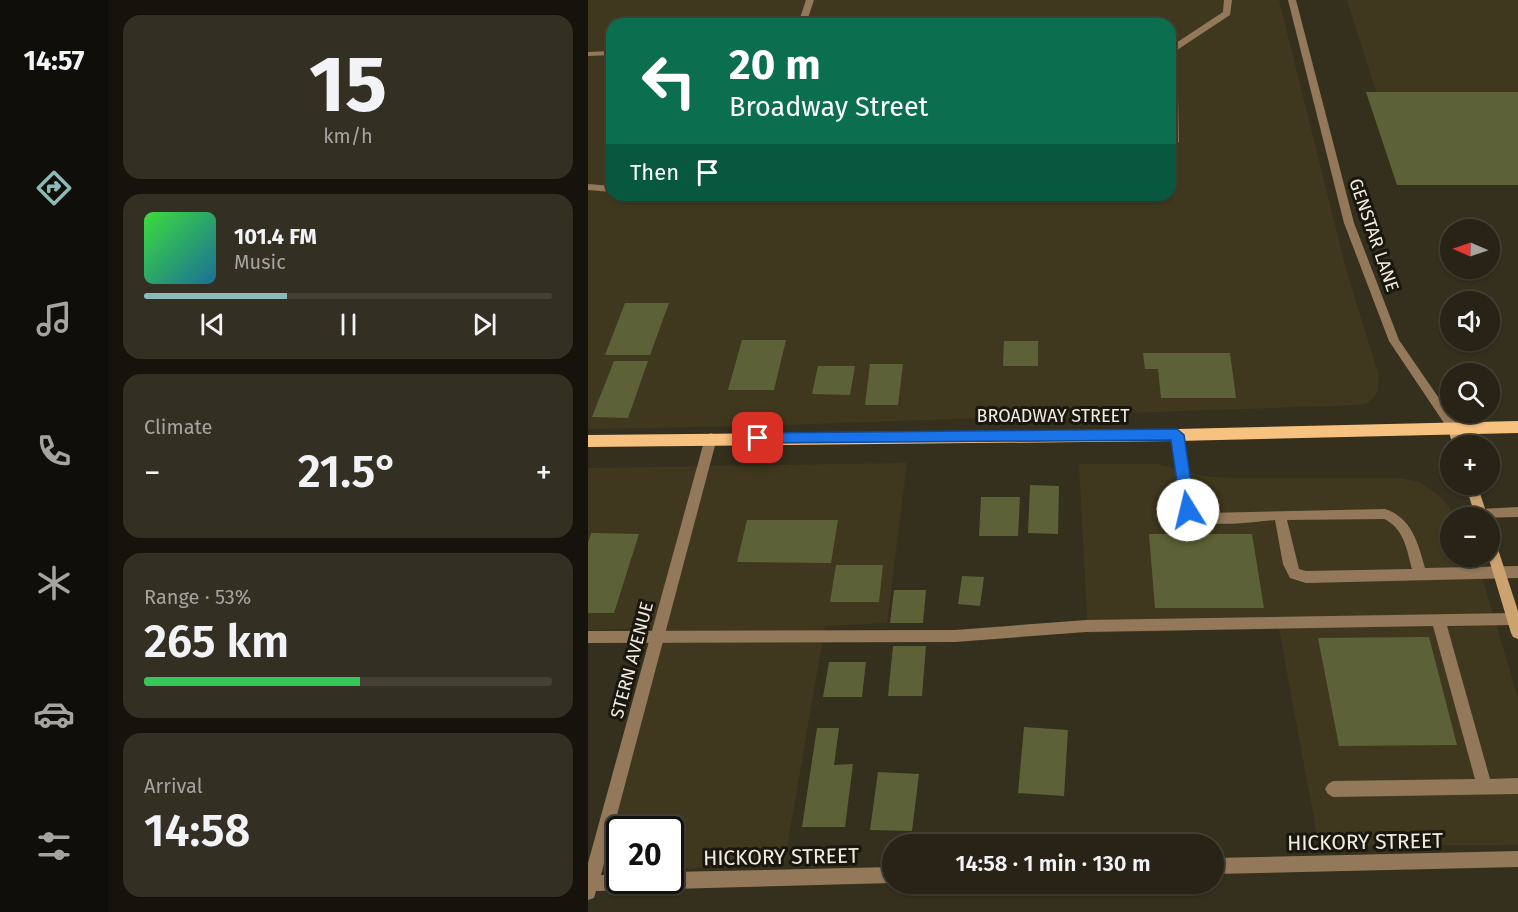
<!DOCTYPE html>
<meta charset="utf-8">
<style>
:root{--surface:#282316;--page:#342f23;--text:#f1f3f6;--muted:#a5a4a1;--line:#444035;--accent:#8bbbb9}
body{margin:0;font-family:"Fira Sans",sans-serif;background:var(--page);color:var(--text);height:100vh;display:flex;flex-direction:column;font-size:22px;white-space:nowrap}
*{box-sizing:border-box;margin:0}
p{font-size:20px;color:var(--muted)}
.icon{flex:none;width:33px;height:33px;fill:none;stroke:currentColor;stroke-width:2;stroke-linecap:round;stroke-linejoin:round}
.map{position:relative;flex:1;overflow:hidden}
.details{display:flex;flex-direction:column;gap:15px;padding:15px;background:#16130c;width:480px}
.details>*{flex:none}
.guide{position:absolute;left:18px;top:18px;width:570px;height:183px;border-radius:18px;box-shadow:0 2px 4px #0004,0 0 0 2px var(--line);background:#0b6e4f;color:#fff;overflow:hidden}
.needle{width:39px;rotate:272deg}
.controls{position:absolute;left:852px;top:219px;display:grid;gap:12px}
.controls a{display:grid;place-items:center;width:60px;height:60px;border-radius:50%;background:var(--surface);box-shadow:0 2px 4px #0004,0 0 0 2px var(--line);font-size:30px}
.speed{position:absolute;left:18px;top:816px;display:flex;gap:12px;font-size:30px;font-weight:700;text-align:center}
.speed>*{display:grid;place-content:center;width:78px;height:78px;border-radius:50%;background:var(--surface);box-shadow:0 2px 4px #0004,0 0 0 2px var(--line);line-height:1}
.speed .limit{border:3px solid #111;border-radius:9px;background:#fff;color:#111}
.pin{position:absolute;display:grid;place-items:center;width:51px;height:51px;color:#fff;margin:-26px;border-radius:12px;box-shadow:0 3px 9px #0006}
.me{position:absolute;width:66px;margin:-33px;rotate:351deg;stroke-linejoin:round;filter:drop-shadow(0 0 4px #0008)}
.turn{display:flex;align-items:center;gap:21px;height:126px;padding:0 24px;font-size:27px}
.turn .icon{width:78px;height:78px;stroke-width:2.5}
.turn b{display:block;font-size:42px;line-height:51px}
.then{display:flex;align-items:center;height:57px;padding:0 24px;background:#0003;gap:12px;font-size:22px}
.big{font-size:45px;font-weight:600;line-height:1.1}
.details .tile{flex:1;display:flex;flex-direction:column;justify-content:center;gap:9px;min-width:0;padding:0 21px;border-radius:18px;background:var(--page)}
.details .dial{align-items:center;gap:0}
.dial b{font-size:78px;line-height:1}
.song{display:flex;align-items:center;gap:18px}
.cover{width:72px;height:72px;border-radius:9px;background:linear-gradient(135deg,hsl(120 70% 55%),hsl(200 70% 35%))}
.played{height:6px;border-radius:3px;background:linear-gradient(90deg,var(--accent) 35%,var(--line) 35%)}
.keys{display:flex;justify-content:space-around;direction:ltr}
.heat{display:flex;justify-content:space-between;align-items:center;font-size:33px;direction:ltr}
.charge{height:9px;border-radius:4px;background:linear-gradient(90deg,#34c759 53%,var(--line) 0)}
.trip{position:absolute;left:294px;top:834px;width:342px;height:60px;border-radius:30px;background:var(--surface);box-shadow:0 2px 4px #0004,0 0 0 2px var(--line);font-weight:600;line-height:60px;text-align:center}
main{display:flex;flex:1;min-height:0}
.tabs{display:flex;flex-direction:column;width:108px;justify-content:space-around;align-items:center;background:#100e09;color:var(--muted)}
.tabs .icon{width:42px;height:42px}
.tabs .selected{color:var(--accent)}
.tabs b{font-size:27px;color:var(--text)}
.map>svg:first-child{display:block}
.built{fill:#40381e;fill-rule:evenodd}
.building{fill:#5d6137}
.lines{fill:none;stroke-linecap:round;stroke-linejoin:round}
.lane{fill:#93795a;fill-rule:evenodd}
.street{fill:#93795a;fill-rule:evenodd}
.secondary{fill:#cba270;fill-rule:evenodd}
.primary{fill:#f7c180;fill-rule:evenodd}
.route{fill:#1a73e8;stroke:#114b97;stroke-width:1.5}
.labels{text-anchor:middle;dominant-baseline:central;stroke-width:6;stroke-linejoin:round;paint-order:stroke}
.street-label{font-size:18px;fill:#f0ece1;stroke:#1a170f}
.near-street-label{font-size:21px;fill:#f0ece1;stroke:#1a170f}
</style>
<main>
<nav class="tabs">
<b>14:57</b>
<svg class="icon selected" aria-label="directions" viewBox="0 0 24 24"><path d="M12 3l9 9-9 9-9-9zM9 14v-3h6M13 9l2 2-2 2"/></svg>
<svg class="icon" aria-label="music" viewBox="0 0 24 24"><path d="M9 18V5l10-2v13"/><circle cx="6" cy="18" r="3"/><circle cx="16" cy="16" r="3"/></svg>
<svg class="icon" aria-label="phone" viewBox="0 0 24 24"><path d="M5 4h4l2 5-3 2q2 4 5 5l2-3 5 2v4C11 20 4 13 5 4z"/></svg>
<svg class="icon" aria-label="climate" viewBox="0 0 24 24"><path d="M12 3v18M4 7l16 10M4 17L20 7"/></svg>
<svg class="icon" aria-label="car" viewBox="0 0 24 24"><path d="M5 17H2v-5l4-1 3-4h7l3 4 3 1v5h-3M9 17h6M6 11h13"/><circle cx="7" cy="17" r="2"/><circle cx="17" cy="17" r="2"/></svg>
<svg class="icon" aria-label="filters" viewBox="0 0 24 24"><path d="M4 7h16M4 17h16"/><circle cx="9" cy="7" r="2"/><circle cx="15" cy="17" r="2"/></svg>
</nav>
<section class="details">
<div class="tile dial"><b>15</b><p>km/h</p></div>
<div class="tile">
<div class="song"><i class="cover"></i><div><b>101.4 FM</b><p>Music</p></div></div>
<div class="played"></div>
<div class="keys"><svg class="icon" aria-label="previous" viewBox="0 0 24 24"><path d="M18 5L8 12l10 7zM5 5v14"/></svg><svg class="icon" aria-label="pause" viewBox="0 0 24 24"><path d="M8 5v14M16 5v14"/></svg><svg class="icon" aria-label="next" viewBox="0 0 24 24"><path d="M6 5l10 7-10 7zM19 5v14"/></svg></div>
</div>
<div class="tile"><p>Climate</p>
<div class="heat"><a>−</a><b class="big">21.5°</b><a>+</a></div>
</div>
<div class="tile"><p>Range · 53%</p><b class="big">265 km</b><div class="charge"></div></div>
<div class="tile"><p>Arrival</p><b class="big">14:58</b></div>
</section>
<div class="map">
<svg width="930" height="912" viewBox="0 0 930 912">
<rect width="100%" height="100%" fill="#352f1d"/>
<!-- built -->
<path class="built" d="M0 0H691L759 273 791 376 789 393 780 403 768 405 165 426 0 429ZM24 24H582V195H24Z
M759 0H930V183L818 185Z
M319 463 299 623 237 626 196 865 83 869 82 830H32L31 871 13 872 77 628 0 630V468Z
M491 464H569L616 476 648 478H812L831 482 853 497 868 517 862 518V556L888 557 930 698V845L731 846 691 629 500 633Z"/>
<!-- building -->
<path class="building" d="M778 92H930V185H809Z
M37 303H81L62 355H17Z
M154 340H198L186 390H140Z
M416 341H450V366H415Z
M555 353H642L648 398H573L570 369H557Z
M26 361H60L40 418 4 417Z
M282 364H315L310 405H277Z
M230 366H267L262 395 224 394Z
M442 485 471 486 470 534 440 533Z
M393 497H432L430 536H391Z
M159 520H250L243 563 149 562Z
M3 533 51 534 26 613H0V543Z
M561 534H664L676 608H567Z
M248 565H295L291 602H242Z
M374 576 396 577 392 606 370 604Z
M306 590H338L335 623H302Z
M841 637 869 745 751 746 730 638Z
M305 646H338L334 696H300Z
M241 662H278L274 697H235Z
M436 727 480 730 476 796 430 793Z
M229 728H251L246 765 265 764 257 827H214Z
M290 772 331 774 324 831 282 830Z"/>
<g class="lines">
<!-- lane -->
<path class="lane" d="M218 0H226L218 24H210Z
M636 0H644L642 15 589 50 591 142 589 144H583L582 47 635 12Z
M24 51V55L0 56V52Z
M0 184 24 186V192L0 190Z
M589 430 593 432 595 435 606 507 617 513 797 509C824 518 830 543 837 568L930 566V578L718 583 702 578 695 564 687 520C660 522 618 530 596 514L583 435 585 432ZM796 519C816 528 819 550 824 569L718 571 711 569 699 520Z
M930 507V517L887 518 886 514 888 510 892 509Z
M926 613 930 614V624L926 625 859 626 902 779 930 778V794L745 797 740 794 737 789 740 784 745 781 887 779 845 626 498 632 367 642 0 643V631L367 630 498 620Z"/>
<!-- street -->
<path class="street" d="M700 0H708L766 223 811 340 870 426 872 429 870 432H862L801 341 756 223Z
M123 433 127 435 129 438 13 875 32 874V880H82V872L304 867V883L8 891 6 898 0 900V863L117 438 119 435Z
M930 851V867L626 874V858Z"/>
<!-- secondary -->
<path class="secondary" d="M866 424 872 429 877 446H865L860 429Z
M877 484H889L900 518H888Z
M902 538 907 539 908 543 930 611V639L925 637 923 633 900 556H902Z"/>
<!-- primary -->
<path class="primary" d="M930 421V433L589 441 0 447V435L589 429Z"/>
</g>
<!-- route -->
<path class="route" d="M589 429 596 435 607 510 600 515 593 510 583 440 170 443 163 438 170 433Z"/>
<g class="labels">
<!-- street labels -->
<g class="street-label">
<text transform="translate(786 235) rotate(71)">GENSTAR LANE</text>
<text x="465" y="416">BROADWAY STREET</text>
<text transform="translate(44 660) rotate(-75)">STERN AVENUE</text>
</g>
<!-- near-street labels -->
<g class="near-street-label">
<text transform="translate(777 842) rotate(-1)">HICKORY STREET</text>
<text transform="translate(193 857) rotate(-1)">HICKORY STREET</text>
</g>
</g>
</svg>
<div class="controls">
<a><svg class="needle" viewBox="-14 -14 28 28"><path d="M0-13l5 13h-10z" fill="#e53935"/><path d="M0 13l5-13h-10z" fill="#a5a4a1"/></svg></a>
<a><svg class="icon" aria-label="sound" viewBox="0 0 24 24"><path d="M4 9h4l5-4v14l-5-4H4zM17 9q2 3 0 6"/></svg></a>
<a><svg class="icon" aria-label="search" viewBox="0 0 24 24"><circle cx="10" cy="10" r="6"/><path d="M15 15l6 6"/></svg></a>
<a>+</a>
<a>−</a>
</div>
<div class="speed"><div class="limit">20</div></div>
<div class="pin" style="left:170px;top:438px;background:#d93025"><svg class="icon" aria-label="arrive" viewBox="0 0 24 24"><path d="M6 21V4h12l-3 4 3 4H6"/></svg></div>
<svg class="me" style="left:600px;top:510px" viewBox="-20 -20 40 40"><circle r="19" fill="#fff"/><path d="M0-13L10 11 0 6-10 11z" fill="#1a73e8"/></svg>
<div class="trip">14:58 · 1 min · 130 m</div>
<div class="guide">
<div class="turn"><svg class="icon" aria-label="left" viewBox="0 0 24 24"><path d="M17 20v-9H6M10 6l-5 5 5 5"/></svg><div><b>20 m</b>Broadway Street</div></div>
<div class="then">Then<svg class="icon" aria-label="arrive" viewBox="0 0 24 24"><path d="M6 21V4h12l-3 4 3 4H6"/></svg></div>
</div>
</div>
</main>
